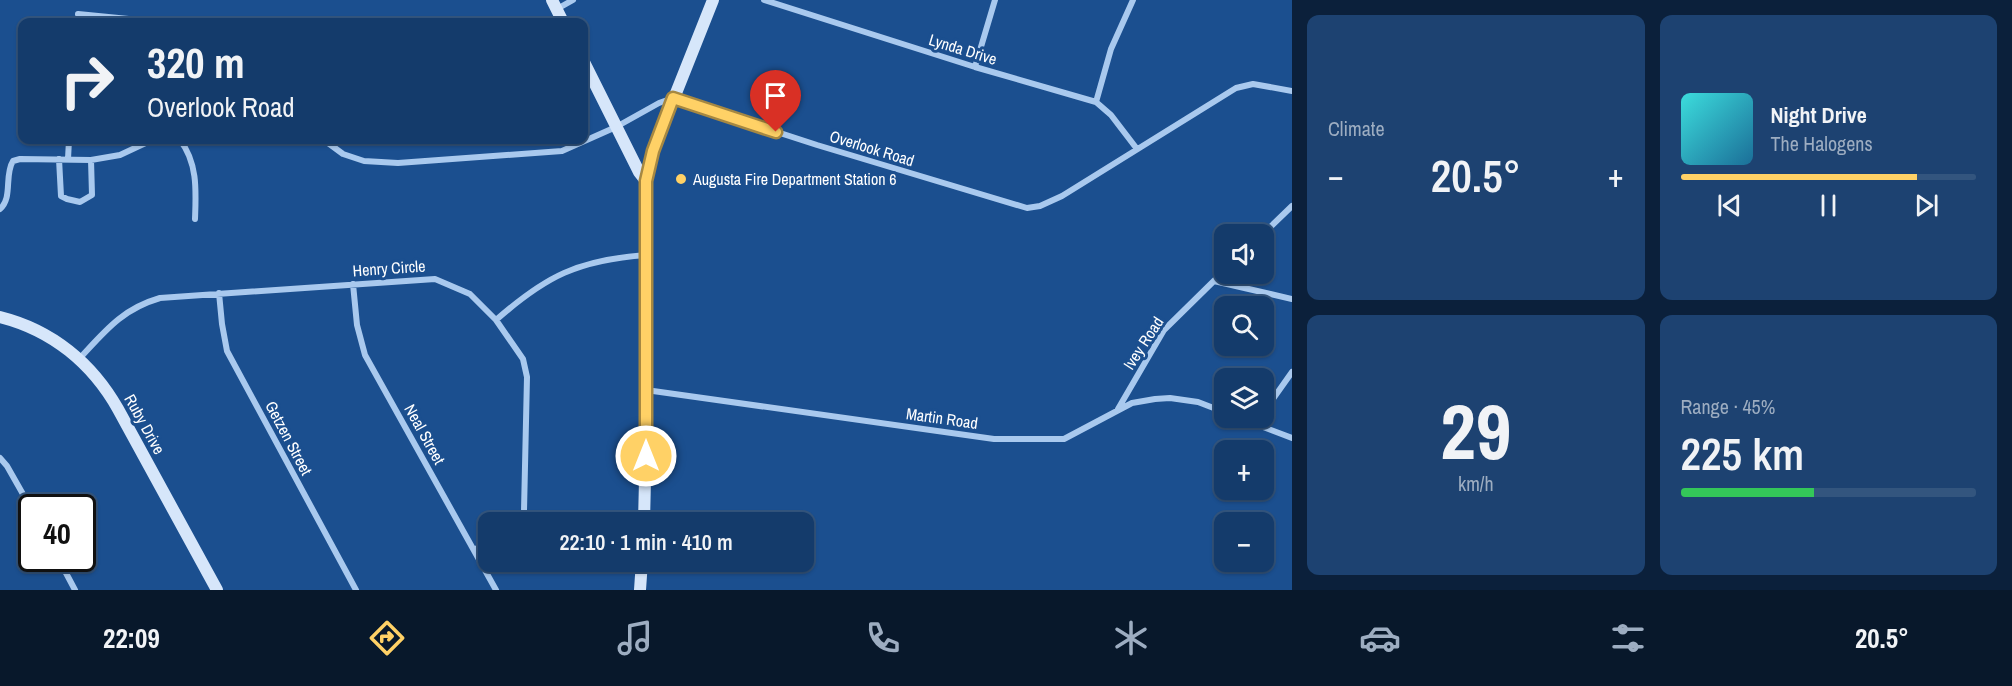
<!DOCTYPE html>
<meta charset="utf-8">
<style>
:root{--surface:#143b6b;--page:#1d4271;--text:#f1f3f6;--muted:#9dadc1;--line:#33557e;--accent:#ffd166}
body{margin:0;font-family:"Archivo Narrow",sans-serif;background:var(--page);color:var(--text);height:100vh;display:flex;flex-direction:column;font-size:22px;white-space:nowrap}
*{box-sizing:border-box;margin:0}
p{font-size:20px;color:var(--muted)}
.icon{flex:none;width:33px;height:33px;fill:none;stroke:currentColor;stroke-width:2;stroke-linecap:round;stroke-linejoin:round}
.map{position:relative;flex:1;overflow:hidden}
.drawer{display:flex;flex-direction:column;gap:15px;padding:15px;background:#0b203b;width:720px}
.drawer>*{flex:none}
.hud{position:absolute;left:18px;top:18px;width:570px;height:126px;border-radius:12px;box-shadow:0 2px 4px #0004,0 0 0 2px var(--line);background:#143b6b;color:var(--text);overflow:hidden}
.controls{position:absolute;left:1214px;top:224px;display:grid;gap:12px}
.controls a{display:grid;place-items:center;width:60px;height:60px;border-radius:12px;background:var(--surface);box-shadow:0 2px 4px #0004,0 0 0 2px var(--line);font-size:30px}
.speed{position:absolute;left:18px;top:494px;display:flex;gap:12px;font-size:30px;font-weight:700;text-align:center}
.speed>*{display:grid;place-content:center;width:78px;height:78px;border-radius:50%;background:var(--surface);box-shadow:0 2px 4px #0004,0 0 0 2px var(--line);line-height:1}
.speed .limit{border:3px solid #111;border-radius:9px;background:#fff;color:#111}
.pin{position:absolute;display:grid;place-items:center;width:51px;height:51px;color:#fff;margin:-62px -26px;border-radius:50% 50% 50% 0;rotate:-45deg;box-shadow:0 0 6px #0007}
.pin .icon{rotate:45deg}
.me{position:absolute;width:66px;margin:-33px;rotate:0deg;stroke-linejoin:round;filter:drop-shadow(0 0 4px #0008)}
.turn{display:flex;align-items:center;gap:21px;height:126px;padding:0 30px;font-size:27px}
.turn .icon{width:78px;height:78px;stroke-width:2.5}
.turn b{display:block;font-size:42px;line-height:51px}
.big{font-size:45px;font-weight:600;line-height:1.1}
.drawer .widget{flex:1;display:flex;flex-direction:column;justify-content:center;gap:9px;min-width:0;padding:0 21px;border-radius:12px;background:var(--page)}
.drawer .dial{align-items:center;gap:0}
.dial b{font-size:78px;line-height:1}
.song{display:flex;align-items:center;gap:18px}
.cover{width:72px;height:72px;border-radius:9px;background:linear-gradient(135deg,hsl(180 70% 55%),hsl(200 70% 35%))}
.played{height:6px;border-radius:3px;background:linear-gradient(90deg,var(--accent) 80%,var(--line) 80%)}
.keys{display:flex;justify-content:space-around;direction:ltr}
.heat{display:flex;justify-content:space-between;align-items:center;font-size:33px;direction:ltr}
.charge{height:9px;border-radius:4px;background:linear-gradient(90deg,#34c759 45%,var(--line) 0)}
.drawer .tiles{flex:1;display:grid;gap:15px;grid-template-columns:repeat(2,1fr)}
.trip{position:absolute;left:478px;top:512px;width:336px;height:60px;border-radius:12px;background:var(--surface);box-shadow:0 2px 4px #0004,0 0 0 2px var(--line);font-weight:600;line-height:60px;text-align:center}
.tab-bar{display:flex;height:96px;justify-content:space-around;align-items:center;background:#08182b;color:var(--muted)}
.tab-bar .icon{width:42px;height:42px}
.tab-bar .on{color:var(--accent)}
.tab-bar b{font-size:27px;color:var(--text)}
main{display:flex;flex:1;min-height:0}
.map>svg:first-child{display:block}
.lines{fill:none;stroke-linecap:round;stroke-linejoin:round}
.street{stroke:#a9c9ee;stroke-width:6}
.secondary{stroke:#d6e6fa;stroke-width:12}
.route-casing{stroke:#a68842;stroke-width:15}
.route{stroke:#ffd166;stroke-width:10}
.poi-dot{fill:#ffd166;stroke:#1b4f8f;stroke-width:2}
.labels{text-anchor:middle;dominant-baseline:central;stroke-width:6;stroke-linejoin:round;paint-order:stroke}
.street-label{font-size:16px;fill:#fff;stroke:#1b4f8f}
.poi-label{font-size:16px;fill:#fff;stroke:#1b4f8f;text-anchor:start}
</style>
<main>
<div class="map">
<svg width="1292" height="590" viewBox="0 0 1292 590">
<rect width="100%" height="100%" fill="#1b4f8f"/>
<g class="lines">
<!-- street -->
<path class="street" d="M764 0 975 67 1096 102 1111 115 1137 149
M557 9 573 0
M78 14 159 22
M975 67 995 0
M1096 102 1111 49 1133 0
M180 140C198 163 196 192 195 219
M324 140 343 154 364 161 398 163 562 151 616 127 659 103 673 98 817 145 1027 208 1040 206 1062 196 1236 88 1253 84 1292 91
M59 159 61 196 67 199 80 202 92 195 91 160
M68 159 69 140
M0 209C13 198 4 175 13 161L20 159 91 160 120 155 152 140
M1263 234 1292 206
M1214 281 1292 299
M353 284 357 325 365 355 496 590
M219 293 222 324 227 351 356 590
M496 320C546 276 578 260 646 255
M79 359C105 331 122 309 160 298L435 279 470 294 496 320 523 359 527 377 524 511 516 522
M646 390 994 439H1064L1132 403 1155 399 1170 398 1198 402 1224 412
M1118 409 1164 330 1224 271
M1263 413 1292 372
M1237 417 1292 438
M0 458 7 466 32 510
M474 550 489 541
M58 558 75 590"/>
<!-- secondary -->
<path class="secondary" d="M552 0 563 22
M584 62 639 172 646 181
M0 317C52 330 92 363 118 409L217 590
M644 522 646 438V181L653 151 713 0
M640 590 642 561"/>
</g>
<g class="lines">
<defs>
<path id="route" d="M646 456V181L653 151 673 98 776 132"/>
</defs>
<!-- route casing -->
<use href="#route" class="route-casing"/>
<!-- route -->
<use href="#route" class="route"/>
</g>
<!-- markers -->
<circle class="poi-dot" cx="681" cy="179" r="6"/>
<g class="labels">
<!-- street labels -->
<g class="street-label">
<text transform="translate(963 49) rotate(17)">Lynda Drive</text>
<text transform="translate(872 148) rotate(17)">Overlook Road</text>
<text transform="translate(389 268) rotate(-4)">Henry Circle</text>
<text transform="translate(1143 343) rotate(-57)">Ivey Road</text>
<text transform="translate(942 418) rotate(8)">Martin Road</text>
<text transform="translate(145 424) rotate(61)">Ruby Drive</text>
<text transform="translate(425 434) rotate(61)">Neal Street</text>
<text transform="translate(289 438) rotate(62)">Getzen Street</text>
</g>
<!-- poi labels -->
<g class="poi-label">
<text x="693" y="179">Augusta Fire Department Station 6</text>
</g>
</g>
</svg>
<div class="controls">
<a><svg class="icon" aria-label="sound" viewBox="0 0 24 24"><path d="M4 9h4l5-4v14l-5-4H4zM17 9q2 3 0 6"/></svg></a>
<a><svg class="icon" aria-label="search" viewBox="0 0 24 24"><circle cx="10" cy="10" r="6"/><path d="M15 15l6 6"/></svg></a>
<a><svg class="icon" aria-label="layers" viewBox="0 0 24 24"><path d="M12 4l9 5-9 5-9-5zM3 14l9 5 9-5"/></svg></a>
<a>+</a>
<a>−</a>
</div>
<div class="speed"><div class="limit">40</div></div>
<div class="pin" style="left:776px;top:132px;background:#d93025"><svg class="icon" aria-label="arrive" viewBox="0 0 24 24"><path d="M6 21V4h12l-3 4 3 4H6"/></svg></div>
<svg class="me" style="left:646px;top:456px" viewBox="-20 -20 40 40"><circle r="17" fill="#ffd166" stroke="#fff" stroke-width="3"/><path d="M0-11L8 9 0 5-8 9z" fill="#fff"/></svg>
<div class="trip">22:10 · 1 min · 410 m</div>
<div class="hud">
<div class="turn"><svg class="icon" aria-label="right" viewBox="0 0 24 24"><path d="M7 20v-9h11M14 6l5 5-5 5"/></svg><div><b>320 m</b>Overlook Road</div></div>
</div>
</div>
<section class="drawer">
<div class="tiles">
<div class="widget"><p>Climate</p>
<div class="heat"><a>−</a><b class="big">20.5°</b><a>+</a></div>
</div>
<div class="widget">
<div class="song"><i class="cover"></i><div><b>Night Drive</b><p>The Halogens</p></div></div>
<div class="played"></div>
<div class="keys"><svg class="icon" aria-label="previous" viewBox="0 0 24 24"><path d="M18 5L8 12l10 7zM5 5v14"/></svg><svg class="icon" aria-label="pause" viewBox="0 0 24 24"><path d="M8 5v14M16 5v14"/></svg><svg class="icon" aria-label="next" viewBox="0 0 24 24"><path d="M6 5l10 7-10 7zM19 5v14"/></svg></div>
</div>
<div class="widget dial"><b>29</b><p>km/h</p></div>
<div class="widget"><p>Range · 45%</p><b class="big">225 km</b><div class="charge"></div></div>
</div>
</section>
</main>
<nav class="tab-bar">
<b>22:09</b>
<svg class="icon on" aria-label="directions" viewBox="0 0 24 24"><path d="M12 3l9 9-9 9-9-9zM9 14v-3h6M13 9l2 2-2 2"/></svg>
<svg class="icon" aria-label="music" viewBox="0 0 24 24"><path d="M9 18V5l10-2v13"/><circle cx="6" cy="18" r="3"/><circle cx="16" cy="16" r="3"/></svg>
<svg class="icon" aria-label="phone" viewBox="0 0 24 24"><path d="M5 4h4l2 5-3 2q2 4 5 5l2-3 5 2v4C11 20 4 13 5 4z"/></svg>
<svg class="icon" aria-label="climate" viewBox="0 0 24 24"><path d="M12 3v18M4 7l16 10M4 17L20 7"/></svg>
<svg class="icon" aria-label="car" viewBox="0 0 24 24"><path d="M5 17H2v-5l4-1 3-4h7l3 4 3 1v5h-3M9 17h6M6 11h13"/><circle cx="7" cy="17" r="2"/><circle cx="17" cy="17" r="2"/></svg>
<svg class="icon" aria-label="filters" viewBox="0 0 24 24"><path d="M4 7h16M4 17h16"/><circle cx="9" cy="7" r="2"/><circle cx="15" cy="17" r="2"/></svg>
<b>20.5°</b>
</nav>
